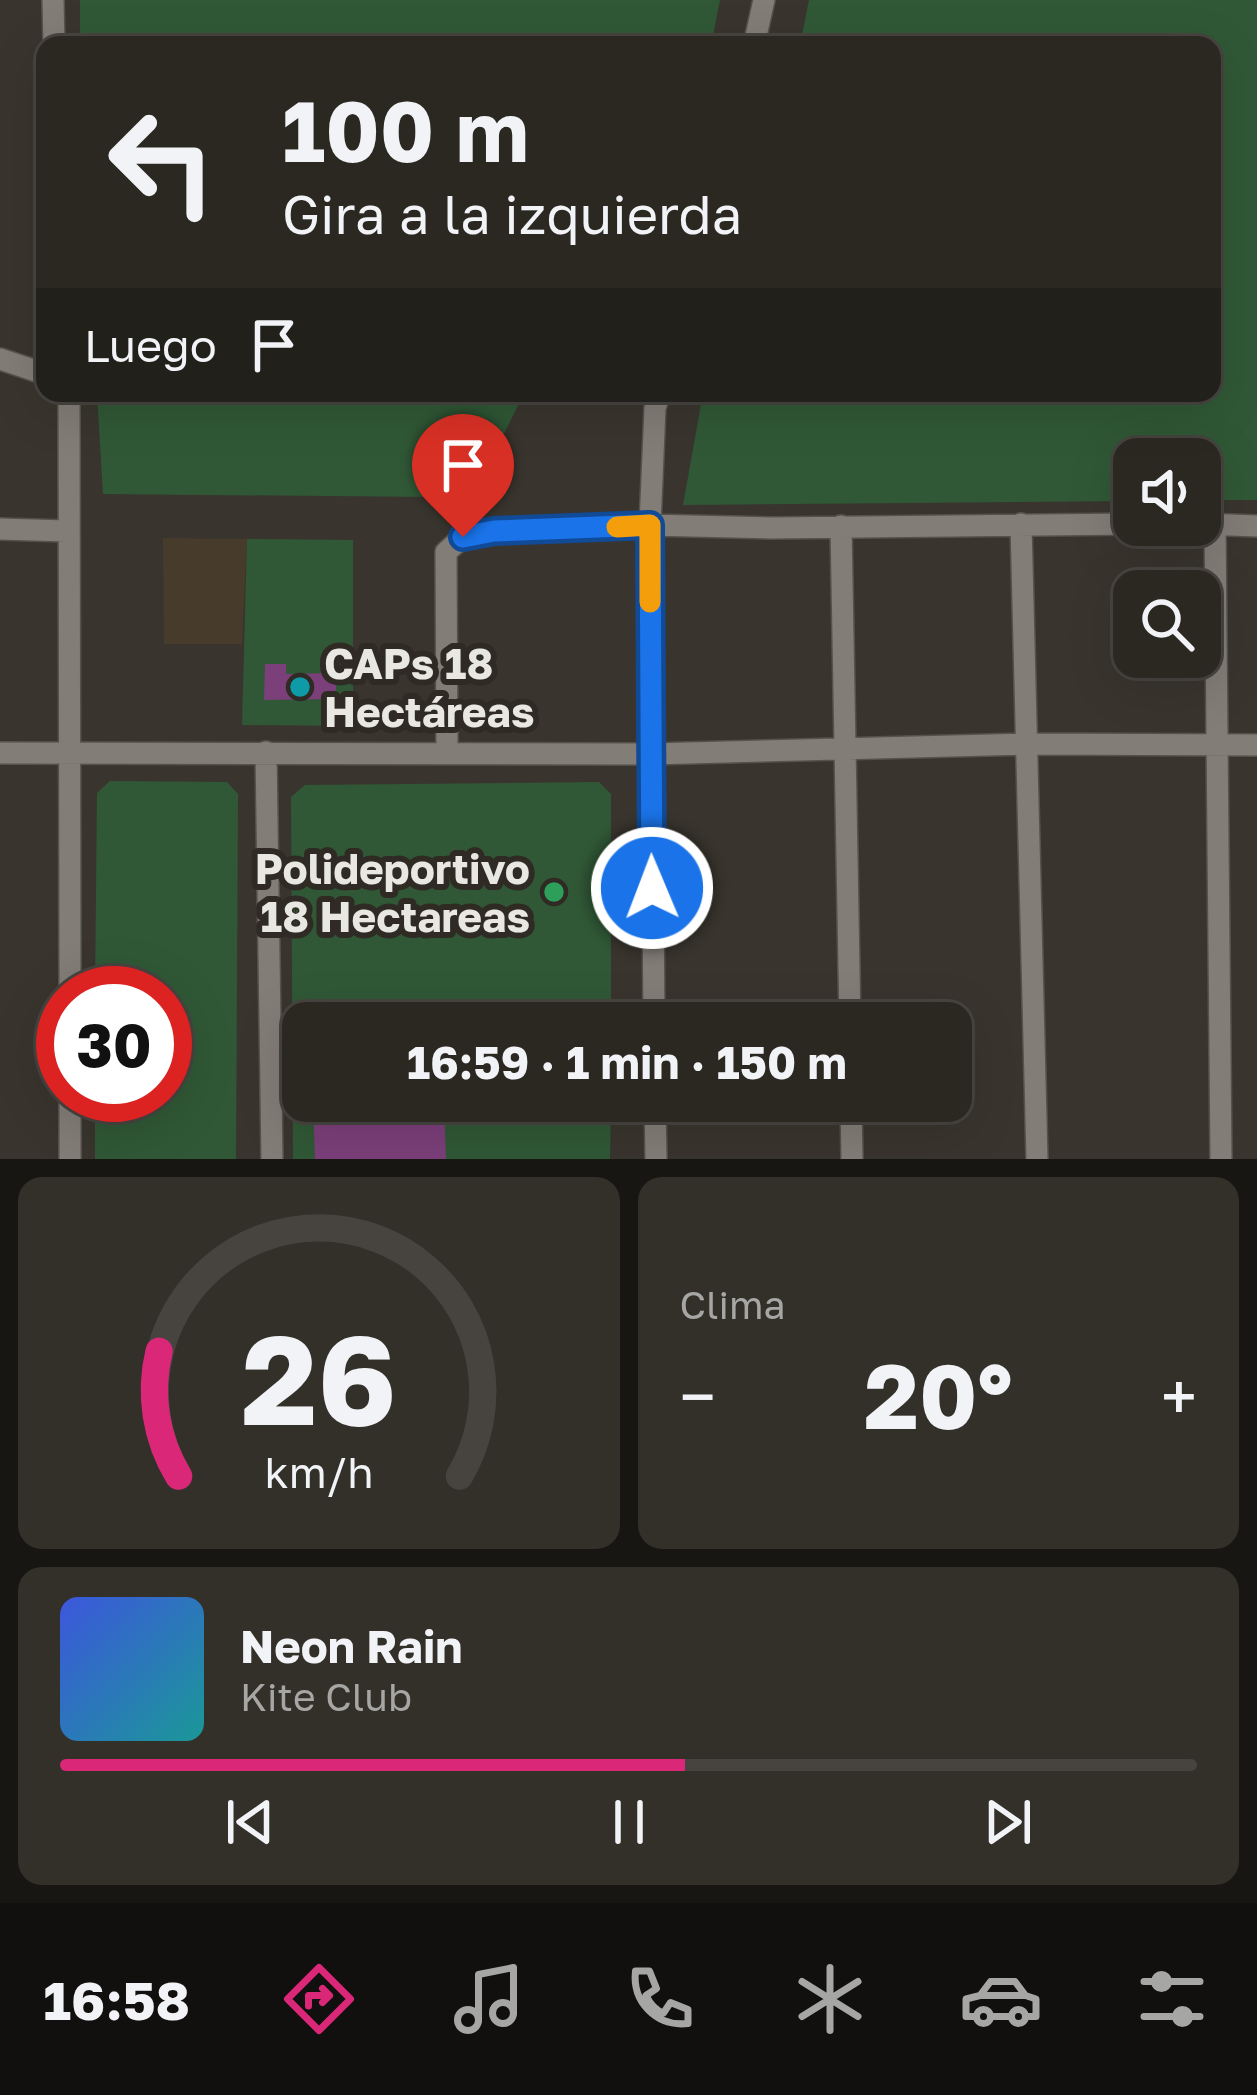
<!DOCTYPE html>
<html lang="es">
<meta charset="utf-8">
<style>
:root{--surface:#2b2822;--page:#33302a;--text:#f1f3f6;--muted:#a6a6a5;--line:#474440;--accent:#db2777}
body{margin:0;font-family:"Golos Text",sans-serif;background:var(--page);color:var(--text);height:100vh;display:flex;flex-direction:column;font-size:45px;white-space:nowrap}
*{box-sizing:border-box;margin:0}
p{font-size:39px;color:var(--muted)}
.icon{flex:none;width:66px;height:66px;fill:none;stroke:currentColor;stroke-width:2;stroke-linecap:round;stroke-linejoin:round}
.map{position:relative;height:1159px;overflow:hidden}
.details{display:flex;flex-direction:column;gap:18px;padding:18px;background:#181613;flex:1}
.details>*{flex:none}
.top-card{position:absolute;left:36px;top:36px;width:1185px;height:366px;border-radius:24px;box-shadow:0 12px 48px #0002,0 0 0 3px var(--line);background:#2b2822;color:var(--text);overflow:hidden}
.fabs{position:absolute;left:1113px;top:438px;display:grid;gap:24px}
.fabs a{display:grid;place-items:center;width:108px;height:108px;border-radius:24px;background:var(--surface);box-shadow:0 12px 48px #0002,0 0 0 3px var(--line);font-size:60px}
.speed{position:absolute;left:36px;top:966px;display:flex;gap:24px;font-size:60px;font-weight:700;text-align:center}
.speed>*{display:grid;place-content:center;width:156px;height:156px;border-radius:50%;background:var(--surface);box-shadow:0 12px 48px #0002,0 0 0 3px var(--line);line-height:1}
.speed .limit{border:18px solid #d22;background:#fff;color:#111}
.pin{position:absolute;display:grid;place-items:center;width:102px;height:102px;color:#fff;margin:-123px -51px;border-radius:50% 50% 50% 0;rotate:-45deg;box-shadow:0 0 12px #0007}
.pin .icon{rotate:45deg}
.me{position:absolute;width:132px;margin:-66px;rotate:359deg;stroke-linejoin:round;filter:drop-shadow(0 0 9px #0008)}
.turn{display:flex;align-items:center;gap:42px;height:252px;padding:0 48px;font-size:54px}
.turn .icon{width:156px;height:156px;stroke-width:2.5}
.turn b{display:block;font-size:84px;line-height:102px}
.then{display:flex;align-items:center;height:114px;padding:0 48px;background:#0003;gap:24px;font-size:45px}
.big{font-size:90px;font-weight:700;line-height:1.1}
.details .card{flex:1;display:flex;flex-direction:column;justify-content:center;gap:18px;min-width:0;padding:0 42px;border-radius:24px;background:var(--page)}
.details .dial{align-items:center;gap:0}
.dial svg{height:312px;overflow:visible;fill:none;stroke:var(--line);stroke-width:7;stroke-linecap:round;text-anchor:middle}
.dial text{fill:var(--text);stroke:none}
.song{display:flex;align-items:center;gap:36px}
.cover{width:144px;height:144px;border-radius:18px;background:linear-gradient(135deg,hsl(230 70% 55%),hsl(180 70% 35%))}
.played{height:12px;border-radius:6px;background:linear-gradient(90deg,var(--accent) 55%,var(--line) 55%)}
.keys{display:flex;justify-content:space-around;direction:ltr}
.heat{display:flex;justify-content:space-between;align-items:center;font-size:66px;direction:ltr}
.details .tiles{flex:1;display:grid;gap:18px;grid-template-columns:1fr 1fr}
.card:last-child{grid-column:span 2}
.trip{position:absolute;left:282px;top:1002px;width:690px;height:120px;border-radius:24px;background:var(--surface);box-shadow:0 12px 48px #0002,0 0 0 3px var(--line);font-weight:700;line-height:120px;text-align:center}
.tabs{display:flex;height:192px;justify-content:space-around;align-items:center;background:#11100e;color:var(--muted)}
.tabs .icon{width:84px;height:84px}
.tabs .selected{color:var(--accent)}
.tabs b{font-size:54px;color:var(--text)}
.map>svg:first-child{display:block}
.industrial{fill:#473b2c}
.green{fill:#305836}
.building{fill:#7b3f79}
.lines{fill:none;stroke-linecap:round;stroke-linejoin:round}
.street-casing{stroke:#54524b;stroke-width:24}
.street{stroke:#827d76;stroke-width:21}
.route-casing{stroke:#114b97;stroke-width:30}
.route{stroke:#1a73e8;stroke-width:21}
.slow{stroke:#f59e0b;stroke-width:21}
.culture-dot{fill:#0f9aa8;stroke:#2f2b24;stroke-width:4.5}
.leisure-dot{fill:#2e9e5b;stroke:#2f2b24;stroke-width:4.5}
.labels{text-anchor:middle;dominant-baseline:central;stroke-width:12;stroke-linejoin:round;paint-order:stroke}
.poi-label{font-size:42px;font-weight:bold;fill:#e9e7e2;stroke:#2f2b24;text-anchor:start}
</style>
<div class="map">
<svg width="1257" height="1159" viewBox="0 0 1257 1159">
<rect width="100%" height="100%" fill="#39352e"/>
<!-- industrial -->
<path class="industrial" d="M163 538 247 539 242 644H164Z"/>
<!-- green -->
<path class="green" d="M80 0H720L711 45H80Z
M809 0H1257V500H1200V459H1134V501L683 505 703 393H1212V45H800Z
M97 393H524L479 485 433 497 103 494Z
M247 539 353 540V726L242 725Z
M110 781 227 782 238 794 236 1159H95V1095H165V993H95L97 793Z
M599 782 611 794V1023H303V1101H611L610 1159H293L291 797 305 785Z"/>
<!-- building -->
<path class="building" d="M265 664H286V674L336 673V699L264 700Z
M313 1101H444L446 1159H315Z"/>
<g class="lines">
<defs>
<path id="street" d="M53 0 54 45
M754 45 764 0
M0 359 45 374
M69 393 70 993
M1021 524 1037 1159
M1204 524 1257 526
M1215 524 1221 1159
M841 526 850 1023
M0 529 66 531
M447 751 446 552 463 537 494 531 650 525 771 528 1134 524
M266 752 272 1159
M0 753 650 754 1028 744 1257 745
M654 1023 650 525 655 408 660 393
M655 1101 656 1159
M851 1101 852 1159
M70 1159V1095"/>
</defs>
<!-- street casing -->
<use href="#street" class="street-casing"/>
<!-- street -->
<use href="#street" class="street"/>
</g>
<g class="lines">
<defs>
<path id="route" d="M463 537 494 531 650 525 652 888"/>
</defs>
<!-- route casing -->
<use href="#route" class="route-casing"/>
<!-- route -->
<use href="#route" class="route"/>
<!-- slow -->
<path class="slow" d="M617 527 650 525V602"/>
</g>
<!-- markers -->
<circle class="culture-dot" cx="300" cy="687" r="12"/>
<circle class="leisure-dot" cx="554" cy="892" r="12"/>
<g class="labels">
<!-- poi labels -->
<g class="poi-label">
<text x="324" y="663">CAPs 18<tspan x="324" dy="48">Hectáreas</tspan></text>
<text x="530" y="868" text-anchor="end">Polideportivo<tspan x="530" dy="48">18 Hectareas</tspan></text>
</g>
</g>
</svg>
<div class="fabs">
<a><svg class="icon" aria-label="sound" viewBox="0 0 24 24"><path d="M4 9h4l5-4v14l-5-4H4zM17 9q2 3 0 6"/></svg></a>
<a><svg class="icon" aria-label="search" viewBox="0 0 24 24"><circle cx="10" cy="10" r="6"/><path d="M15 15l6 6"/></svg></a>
</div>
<div class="speed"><div class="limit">30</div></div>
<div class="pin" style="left:463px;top:537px;background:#d93025"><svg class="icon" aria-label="arrive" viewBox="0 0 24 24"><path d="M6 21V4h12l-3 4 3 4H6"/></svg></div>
<svg class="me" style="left:652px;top:888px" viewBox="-20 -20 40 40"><circle r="17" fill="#1a73e8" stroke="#fff" stroke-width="3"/><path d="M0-11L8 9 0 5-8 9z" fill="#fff"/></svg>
<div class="trip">16:59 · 1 min · 150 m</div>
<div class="top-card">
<div class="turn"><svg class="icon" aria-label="left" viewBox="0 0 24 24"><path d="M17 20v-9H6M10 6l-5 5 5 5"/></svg><div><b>100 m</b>Gira a la izquierda</div></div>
<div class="then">Luego<svg class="icon" aria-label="arrive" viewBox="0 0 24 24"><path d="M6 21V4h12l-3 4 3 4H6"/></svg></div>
</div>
</div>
<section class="details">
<div class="tiles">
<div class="card dial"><svg viewBox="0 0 100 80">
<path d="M14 69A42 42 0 1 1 86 69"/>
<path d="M14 69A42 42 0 0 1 9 37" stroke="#db2777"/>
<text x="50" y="56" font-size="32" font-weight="700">26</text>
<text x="50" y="72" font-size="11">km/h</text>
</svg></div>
<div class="card"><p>Clima</p>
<div class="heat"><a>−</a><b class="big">20°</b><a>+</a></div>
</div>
<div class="card">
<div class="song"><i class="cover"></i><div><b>Neon Rain</b><p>Kite Club</p></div></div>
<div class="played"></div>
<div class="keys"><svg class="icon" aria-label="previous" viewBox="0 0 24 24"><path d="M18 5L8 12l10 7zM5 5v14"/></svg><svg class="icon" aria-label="pause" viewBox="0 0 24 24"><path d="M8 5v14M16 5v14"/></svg><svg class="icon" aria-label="next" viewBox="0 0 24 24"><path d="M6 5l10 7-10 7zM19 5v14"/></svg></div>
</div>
</div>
</section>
<nav class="tabs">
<b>16:58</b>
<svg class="icon selected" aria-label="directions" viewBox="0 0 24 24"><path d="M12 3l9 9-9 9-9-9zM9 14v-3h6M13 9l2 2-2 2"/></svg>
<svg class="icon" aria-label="music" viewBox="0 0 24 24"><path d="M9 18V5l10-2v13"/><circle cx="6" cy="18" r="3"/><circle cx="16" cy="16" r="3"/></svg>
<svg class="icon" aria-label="phone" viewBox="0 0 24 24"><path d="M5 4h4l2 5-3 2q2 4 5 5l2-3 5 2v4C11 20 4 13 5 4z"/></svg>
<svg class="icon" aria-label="climate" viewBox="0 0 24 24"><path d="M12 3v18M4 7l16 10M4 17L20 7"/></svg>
<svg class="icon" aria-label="car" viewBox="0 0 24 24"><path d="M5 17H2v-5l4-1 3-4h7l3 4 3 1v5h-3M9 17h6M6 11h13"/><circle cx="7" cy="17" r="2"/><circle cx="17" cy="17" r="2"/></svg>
<svg class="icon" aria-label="filters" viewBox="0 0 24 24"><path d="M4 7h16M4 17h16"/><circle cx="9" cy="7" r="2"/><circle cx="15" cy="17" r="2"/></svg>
</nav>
